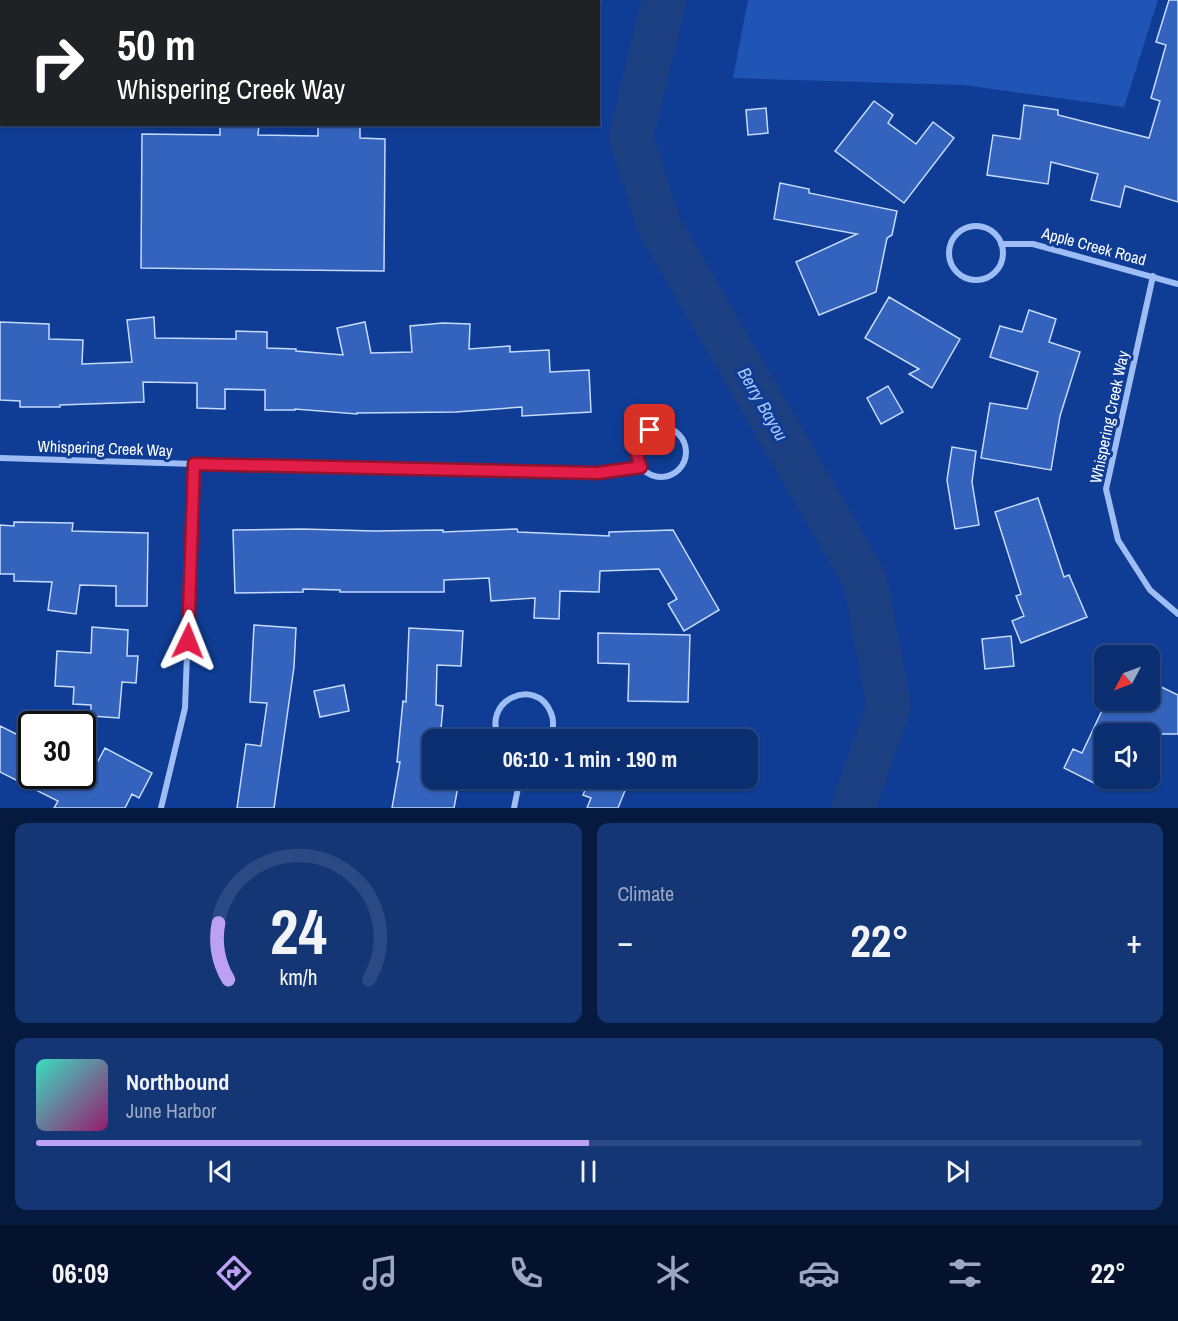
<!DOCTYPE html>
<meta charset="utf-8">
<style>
:root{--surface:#0b2e70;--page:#143675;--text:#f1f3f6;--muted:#9aa8c3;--line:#2b4a83;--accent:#bca0f2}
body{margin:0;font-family:"Archivo Narrow",sans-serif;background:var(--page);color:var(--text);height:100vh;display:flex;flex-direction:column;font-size:22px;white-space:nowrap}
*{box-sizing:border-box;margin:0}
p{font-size:20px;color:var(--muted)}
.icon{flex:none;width:33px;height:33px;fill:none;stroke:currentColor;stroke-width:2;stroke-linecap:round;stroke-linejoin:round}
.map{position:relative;height:808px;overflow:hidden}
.side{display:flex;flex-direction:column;gap:15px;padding:15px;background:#06193e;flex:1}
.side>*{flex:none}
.top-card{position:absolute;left:0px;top:0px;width:600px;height:126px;box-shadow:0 2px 4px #0004,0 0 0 2px var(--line);background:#202124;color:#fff;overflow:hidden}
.needle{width:39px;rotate:229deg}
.tools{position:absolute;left:1094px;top:645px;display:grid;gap:12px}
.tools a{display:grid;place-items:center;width:66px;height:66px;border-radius:12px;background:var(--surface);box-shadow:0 2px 4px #0004,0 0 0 2px var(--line);font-size:30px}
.speed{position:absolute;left:18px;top:711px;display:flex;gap:12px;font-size:30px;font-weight:700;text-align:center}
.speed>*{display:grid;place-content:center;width:78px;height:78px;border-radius:50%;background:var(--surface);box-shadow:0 2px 4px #0004,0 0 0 2px var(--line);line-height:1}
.speed .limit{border:3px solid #111;border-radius:9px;background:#fff;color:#111}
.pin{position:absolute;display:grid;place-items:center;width:51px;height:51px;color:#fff;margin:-26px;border-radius:12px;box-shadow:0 3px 9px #0006}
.me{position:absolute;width:66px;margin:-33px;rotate:2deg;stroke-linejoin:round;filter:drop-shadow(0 0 4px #0008)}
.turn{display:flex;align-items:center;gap:21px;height:126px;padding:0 18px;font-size:27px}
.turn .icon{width:78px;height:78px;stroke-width:2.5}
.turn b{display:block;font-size:42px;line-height:51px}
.big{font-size:45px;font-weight:700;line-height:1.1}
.side .card{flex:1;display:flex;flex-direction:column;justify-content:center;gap:9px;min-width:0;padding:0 21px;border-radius:12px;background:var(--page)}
.side .dial{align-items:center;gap:0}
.dial svg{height:156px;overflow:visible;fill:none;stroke:var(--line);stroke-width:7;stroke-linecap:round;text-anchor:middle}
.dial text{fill:var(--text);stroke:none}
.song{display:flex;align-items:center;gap:18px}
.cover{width:72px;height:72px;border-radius:9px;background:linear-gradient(135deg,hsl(170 70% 55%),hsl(320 70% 35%))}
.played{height:6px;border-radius:3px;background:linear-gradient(90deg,var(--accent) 50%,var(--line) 50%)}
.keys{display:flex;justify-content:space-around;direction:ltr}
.heat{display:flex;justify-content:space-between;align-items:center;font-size:33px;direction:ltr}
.side .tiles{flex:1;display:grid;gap:15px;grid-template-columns:1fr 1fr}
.card:last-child{grid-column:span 2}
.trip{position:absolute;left:422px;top:729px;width:336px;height:60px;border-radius:12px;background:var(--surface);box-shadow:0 2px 4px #0004,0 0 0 2px var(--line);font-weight:700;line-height:60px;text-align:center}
.tab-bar{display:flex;height:96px;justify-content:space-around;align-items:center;background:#04122d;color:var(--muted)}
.tab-bar .icon{width:42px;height:42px}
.tab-bar .selected{color:var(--accent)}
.tab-bar b{font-size:27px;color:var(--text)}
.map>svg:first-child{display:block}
.green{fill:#2155b5}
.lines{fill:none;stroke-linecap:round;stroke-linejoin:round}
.river{stroke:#1c3f82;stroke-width:44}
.building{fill:#3363bc;stroke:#c6dafe;stroke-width:1.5}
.minor{stroke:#9dbdf4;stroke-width:6}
.route-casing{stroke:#92132f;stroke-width:15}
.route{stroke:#e11d48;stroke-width:10}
.labels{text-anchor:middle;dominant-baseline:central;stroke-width:6;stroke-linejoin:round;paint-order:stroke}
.street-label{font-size:16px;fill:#fff;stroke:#0f3d96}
.water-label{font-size:18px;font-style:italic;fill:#aac7fb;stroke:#0f3d96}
</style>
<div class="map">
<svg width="1178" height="808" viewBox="0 0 1178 808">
<rect width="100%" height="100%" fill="#0f3d96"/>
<!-- green -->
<path class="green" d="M748 0H1158L1124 107 964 85 733 78Z"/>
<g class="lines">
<!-- river -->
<path class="river" d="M664 0 631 137 660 227 865 580 889 706 853 808"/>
</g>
<!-- building -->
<path class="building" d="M1169 0H1178V202L1125 186 1120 207 1091 200 1098 174 1051 162 1048 184 987 175 993 135 1020 139 1024 105 1058 110V115L1149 138 1160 101 1151 98 1166 45 1156 42Z
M874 101 893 115 888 123 916 144 933 122 954 138 904 203 835 151Z
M766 108 768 133 748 135 746 110Z
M220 124H259L258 135 318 136V124H360V138L385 139 384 271 141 268 142 134 220 135Z
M780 183 809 189V193L897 211 892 235 887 238 876 292 819 315 796 262 857 234 774 219Z
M889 297 960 339 932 388 909 374 919 369 865 338Z
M1029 310 1056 319 1049 342 1080 352 1060 416 1051 470 981 458 990 403 1027 409 1038 372 990 357 1000 326 1022 332Z
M154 317 155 338 236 339V331L267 332V348L296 349V351L343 355 337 328 365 322 371 353 412 352 410 326 443 323 470 324 469 349 510 346V352L549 350 550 372 589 370 591 412 522 416V407L456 412 357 413V414L295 409V410H265V390L225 389V409L197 408V383L143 382 144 402 60 405V407H20V401L0 400V322L49 324V339L83 340 82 364 132 362 127 320Z
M888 386 903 412 881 424 867 398Z
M952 447 976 451 972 482 979 525 955 529 947 480Z
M1038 498 1064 577 1069 575 1087 617 1021 643 1012 621 1024 616 1016 596 1021 594 995 512Z
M14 522 73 523 72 531 148 533 147 606H116V586L80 585 76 614 48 610 52 582 14 581V574H0V525L14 526Z
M302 529 375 531 443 530V532L517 529 518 532 609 536V532L673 530 719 610 684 631 668 604 677 599 659 569 600 571 599 592 560 591 559 619 534 618 535 598 491 601 489 578 444 580V592H340V590L303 589V592L235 593 233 530Z
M254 625 296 628 294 667 274 808H237L246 744 261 746 267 703 250 702Z
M92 627 128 630 127 656H138L136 683 122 682 119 718 91 716V705L73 704 74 687 55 686 57 651 91 653Z
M409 628 463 631 461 666 437 665 436 705 443 706 440 740H432V778H447L459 781 454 808H392L400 762H397L403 701 406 702Z
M598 633 690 635 688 702 628 701 629 664 598 663Z
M1011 636 1014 666 985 669 982 639Z
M1149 681 1178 695V734H1104V788L1064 768 1073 749 1082 753 1107 700H1149Z
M344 685 349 711 320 717 314 691Z
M0 726 32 742V776H90L105 748 152 773 139 798 132 794 125 808H54L58 801 0 772Z
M590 778H630L618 808H587L591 798 583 795Z"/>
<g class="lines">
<!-- minor -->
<path class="minor" d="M949 253a27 27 0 1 1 54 0a27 27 0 1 1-54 0Z
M1001 244H1033L1178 284
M1153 276 1106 489 1118 540 1150 590 1178 614
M636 452a25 25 0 1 1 50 0a25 25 0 1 1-50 0Z
M0 458 194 464 599 473 641 467
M500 740C479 701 536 675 551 713 555 722 553 731 549 740
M161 808 185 708 194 464
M514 808 520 778"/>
</g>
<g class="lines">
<defs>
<path id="route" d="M188 641 194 464 598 473 641 467C634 452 636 440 650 430"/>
</defs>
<!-- route casing -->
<use href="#route" class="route-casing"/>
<!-- route -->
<use href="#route" class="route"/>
</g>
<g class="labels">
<!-- street labels -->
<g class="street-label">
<text transform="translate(1094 246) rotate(15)">Apple Creek Road</text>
<text transform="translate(1109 417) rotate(-78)">Whispering Creek Way</text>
<text transform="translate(105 448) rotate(2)">Whispering Creek Way</text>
</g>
<!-- water labels -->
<g class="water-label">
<text transform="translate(763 404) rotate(60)">Berry Bayou</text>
</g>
</g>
</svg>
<div class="tools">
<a><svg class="needle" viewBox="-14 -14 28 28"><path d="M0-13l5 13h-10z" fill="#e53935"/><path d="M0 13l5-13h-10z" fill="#9aa8c3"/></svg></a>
<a><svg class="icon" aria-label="sound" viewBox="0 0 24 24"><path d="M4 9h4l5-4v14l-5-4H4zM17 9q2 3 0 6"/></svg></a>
</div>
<div class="speed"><div class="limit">30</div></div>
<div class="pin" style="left:650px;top:430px;background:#d93025"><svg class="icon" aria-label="arrive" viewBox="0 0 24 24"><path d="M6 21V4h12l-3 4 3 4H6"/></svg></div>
<svg class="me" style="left:188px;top:641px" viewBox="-20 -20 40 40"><path d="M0-17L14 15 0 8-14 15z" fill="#e11d48" stroke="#fff" stroke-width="4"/></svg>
<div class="trip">06:10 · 1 min · 190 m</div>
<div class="top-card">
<div class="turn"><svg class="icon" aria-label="right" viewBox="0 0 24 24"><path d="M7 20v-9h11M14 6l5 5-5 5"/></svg><div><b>50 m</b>Whispering Creek Way</div></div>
</div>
</div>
<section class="side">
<div class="tiles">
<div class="card dial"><svg viewBox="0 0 100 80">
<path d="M14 69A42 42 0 1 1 86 69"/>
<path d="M14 69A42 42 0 0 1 9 40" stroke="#bca0f2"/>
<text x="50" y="56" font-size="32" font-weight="700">24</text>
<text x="50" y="72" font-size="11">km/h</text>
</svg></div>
<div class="card"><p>Climate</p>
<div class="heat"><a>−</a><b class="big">22°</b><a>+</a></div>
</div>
<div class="card">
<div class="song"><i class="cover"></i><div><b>Northbound</b><p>June Harbor</p></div></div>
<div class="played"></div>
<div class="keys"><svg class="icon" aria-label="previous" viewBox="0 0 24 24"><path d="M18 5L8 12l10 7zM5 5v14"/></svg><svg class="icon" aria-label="pause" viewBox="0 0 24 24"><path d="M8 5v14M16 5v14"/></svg><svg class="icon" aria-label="next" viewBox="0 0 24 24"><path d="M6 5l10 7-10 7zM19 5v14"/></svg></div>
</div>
</div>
</section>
<nav class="tab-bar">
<b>06:09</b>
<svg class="icon selected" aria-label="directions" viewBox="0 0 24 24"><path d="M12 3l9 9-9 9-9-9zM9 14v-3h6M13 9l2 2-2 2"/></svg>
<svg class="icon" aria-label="music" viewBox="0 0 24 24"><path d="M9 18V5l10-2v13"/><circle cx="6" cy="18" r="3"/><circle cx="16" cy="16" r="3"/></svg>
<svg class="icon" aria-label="phone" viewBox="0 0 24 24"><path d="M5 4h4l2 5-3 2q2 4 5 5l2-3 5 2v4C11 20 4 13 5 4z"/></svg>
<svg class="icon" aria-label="climate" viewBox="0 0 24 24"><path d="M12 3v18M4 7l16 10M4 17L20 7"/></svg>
<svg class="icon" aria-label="car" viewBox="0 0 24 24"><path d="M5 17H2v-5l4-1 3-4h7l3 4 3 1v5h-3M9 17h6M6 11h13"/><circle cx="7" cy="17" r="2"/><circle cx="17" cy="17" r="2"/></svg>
<svg class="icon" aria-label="filters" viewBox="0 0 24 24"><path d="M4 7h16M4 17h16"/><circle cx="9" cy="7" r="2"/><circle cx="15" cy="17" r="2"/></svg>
<b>22°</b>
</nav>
